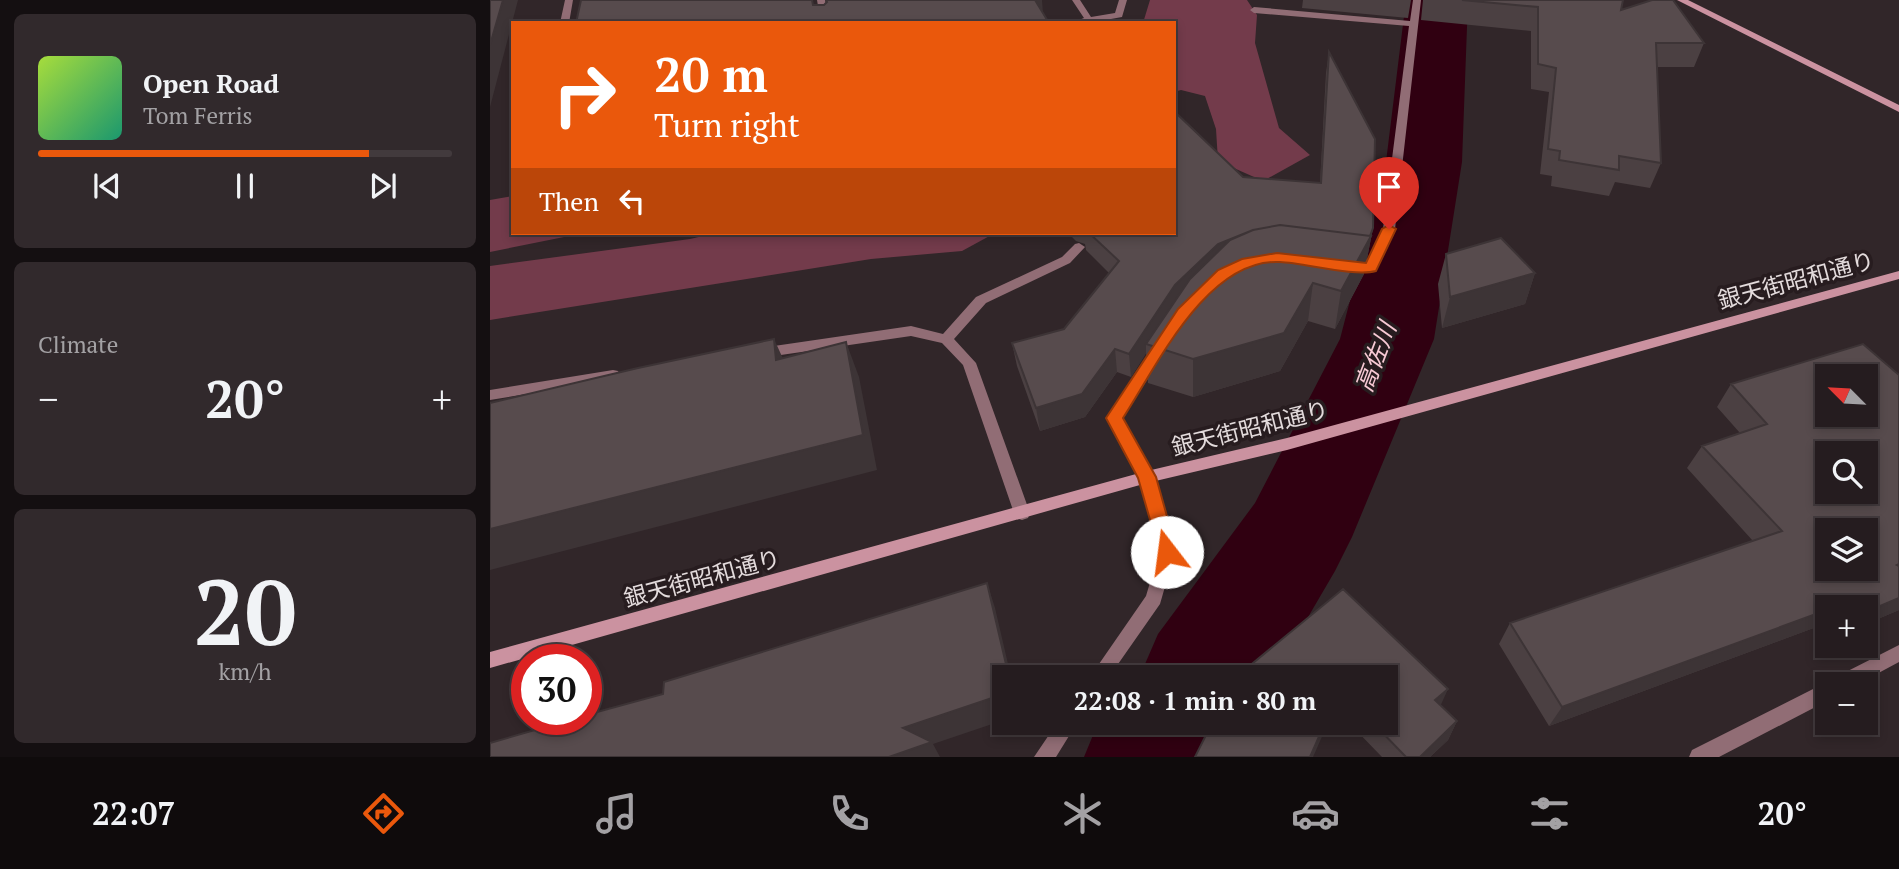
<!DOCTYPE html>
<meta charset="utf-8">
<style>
:root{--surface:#251c1f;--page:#31292c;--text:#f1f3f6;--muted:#a3a1a4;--line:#423a3d;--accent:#ea580c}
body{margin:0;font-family:"PT Serif","Noto Sans JP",serif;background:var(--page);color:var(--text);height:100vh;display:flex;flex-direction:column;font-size:26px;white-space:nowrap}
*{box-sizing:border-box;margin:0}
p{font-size:23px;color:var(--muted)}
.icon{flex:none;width:38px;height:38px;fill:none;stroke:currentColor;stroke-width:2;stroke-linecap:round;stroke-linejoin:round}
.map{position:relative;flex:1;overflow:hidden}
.sheet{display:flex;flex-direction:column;gap:14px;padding:14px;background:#140f11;width:490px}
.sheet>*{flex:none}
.banner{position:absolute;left:21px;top:21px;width:665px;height:214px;border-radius:0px;box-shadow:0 4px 10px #0003,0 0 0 2px var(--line);background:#ea580c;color:#fff;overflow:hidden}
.needle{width:46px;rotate:294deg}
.fabs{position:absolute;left:1325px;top:364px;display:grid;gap:14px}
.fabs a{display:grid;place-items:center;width:63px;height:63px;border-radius:0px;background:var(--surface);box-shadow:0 4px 10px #0003,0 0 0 2px var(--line);font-size:35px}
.speed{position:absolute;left:21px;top:644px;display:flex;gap:14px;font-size:35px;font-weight:700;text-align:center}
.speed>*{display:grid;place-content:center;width:91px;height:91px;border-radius:50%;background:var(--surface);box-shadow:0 4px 10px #0003,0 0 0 2px var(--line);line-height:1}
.speed .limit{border:10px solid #d22;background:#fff;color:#111}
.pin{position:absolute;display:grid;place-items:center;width:60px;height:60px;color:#fff;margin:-72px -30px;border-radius:50% 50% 50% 0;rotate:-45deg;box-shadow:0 0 7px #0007}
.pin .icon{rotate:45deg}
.me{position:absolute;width:77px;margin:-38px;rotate:345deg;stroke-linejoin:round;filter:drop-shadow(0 0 5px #0008)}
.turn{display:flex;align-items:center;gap:24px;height:147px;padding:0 28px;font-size:32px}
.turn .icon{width:91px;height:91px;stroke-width:2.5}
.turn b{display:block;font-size:49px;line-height:60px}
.then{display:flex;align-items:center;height:66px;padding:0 28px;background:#0003;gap:14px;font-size:26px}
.big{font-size:52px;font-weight:700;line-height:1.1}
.sheet .widget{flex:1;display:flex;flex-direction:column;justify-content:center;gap:10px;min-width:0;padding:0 24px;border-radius:10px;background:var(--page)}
.sheet .dial{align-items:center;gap:0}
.dial b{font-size:91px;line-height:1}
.song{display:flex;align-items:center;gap:21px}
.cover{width:84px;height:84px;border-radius:10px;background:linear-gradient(135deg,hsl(80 70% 55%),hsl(160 70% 35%))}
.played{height:7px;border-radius:4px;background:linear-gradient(90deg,var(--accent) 80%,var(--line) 80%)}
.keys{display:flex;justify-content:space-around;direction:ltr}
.heat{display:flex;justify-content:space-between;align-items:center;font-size:38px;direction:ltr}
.trip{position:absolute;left:502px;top:665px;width:406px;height:70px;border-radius:0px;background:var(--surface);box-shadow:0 4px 10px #0003,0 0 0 2px var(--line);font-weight:700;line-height:70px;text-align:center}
.menu{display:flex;height:112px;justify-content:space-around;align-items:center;background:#0f0b0c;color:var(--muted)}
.menu .icon{width:49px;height:49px}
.menu .selected{color:var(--accent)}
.menu b{font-size:32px;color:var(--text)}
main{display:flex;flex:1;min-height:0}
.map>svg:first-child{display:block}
.green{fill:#733b4b}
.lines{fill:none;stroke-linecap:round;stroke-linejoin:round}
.river{fill:#300011;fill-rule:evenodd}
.street{fill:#916d75;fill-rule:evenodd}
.secondary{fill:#cb92a0;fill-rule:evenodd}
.wall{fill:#4b4042}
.shaded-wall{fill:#3d3436}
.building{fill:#574b4d;stroke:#3d3436;stroke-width:2;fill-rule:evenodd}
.route{fill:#ea580c;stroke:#983908;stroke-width:2}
.labels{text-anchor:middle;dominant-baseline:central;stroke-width:7;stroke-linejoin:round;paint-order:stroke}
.street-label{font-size:23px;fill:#e3dbdc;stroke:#271c1f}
.water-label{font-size:24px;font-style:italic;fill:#f8cad5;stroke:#271c1f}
</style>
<main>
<section class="sheet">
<div class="widget">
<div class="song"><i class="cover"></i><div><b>Open Road</b><p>Tom Ferris</p></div></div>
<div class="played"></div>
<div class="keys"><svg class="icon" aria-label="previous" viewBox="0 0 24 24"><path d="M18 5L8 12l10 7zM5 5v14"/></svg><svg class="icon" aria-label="pause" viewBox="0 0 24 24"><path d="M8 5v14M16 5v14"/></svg><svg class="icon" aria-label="next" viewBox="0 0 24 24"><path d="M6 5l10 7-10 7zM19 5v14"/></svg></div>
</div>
<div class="widget"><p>Climate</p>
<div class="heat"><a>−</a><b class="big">20°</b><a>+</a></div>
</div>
<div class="widget dial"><b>20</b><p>km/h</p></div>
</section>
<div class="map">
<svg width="1409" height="757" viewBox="0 0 1409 757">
<rect width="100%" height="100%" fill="#312629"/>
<!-- green -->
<path class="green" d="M660 0H757L767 15 765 43 789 128 820 155 773 181 728 161 726 129 715 96 691 90 684 92V23H653Z
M23 196V233H94L0 252V200Z
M226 233H505L472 251 381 259 0 320V266L200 239Z"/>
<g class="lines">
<!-- river -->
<path class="river" d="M916 0H978L972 162 944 339 862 537 845 571 783 677H638L652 671 668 634 765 503 850 339 896 162Z
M608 723H750L735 757H594Z"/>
<!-- street -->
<path class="street" d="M75 0H83L79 23H70Z
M327 0H335L340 23H331Z
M582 0H590L601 17 625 13 629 0H637L632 17 599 23H581L594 18Z
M923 0H931L905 229 885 271 859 270 853 266 855 263 877 264 893 229 919 26 764 13 760 10 764 7 920 21Z
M589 243 595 247 580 263 496 303 464 339 486 363 540 513 538 518 532 520 526 518 524 513 473 365 452 343 421 336 271 358 264 353 271 348 421 326 453 334 486 297 572 257 585 244Z
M667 349 674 354 632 418 665 477 685 552 670 604 619 677H600L656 596 669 552 649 477 618 418 662 351Z
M123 370 128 371 130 375 128 379 0 400V390Z
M1409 645V662L1368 684H1337V701L1229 757H1199L1202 750 1331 685 1337 682 1341 684 1344 678Z
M567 723H587L566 757H544Z"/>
<!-- secondary -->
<path class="secondary" d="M1187 0H1198L1409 105V112Z
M1409 271V279L797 450 657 483 0 668V652L657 471 797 438Z"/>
</g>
<!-- wall -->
<path class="wall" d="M813 0H921L918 18 812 8Z
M933 0H1133L1131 10 1214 43 1204 67H1167L1171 163 1160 188 1125 182 1119 196 1061 186 1062 176 1050 174 1059 92 1041 89V31L931 20Z
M839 52 883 228 874 274 845 329 818 321 790 371 703 397 658 383 656 353 641 377 627 372 595 417 550 431 527 366 522 343 574 329 619 273 596 250 595 244 586 241 578 233H684L753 177 830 183 836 73Z
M956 254 1045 273 1035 304 952 328 948 284Z
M1409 375V610L1376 624V607H1337V623L1059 726 1009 644 1020 623 1263 541 1197 468 1212 446 1250 433 1227 407 1241 384Z
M853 589 950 706 967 721 958 740 940 757H892L859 723H896Z"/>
<!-- shaded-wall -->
<path class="shaded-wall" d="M13 0H28L0 107V45Z
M543 0H552L553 14Z
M883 228 874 274 845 329 851 291Z
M754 233 656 344V353L641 377 639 354 685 285 728 244Z
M1045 273 1035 304 952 328 960 297Z
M823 283 818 321 790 371 703 397V359Z
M284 339 300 374 286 360Z
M356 342 369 377 387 470 0 570V529Z
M625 349 627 372 595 417 550 431 546 408Z
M497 583 505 608 521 677H519Z
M1409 598V610L1376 624V612Z
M1359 602 1354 607H1345Z
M1337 610V623L1059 726 1072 707Z
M958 689 949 709 945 700Z
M514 694V720L443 744 450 757H399L413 728Z
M967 721 958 740 940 757H930Z
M835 723H838L823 757H820Z"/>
<!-- building -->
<path class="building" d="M0 0H13L0 45Z
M91 0H322L323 5H334L337 2 336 0H545L559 23H86Z
M972 0H1133L1131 10 1162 0H1183L1214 43H1166L1171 163 1129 156V170L1069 160 1070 151 1058 149 1066 68 1048 64V7Z
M839 52 885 139 883 228 880 236 790 225 763 230 728 244 685 285 639 354 625 349 592 394 546 408 522 343 574 329 629 261 599 233H684V115L687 114 753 177 831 183Z
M790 225 881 236 851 291 823 283 794 333 703 359 656 344 700 279 740 240 763 230Z
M1011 238 1045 273 960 297 956 254Z
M284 339 286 360 356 342 373 435 0 529V403L148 368Z
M1373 344 1409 375V564L1407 565 1409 566V598L1376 612V607H1364L1359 602 1345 607H1337V610L1072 707 1020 623 1292 531 1212 446 1277 424 1241 384ZM1337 376H1376V415H1337ZM1337 453H1376V492H1337ZM1337 530H1376V569H1337Z
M497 583 519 677H514V694L413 728 442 742 399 757H0V743L83 719H96V715L173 694 174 682Z
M853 589 958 689 945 700 967 721 930 757H916L883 723H896V677H746Z
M722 723H835L820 757H705Z"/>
<!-- route -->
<path class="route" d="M899 225 906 229 886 271C864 277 815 263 790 262 717 258 667 366 633 418L666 477 687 552 684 558 677 560 671 558 648 478 616 418 688 309 728 270 752 259 787 253 876 263 892 229Z"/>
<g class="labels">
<!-- street labels -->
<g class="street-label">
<text transform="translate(1306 280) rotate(-15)">銀天街昭和通り</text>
<text transform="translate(760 428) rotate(-14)">銀天街昭和通り</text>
<text transform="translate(212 578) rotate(-15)">銀天街昭和通り</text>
</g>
<!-- water labels -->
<g class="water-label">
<text transform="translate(885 357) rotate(-69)">高佐川</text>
</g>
</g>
</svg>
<div class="fabs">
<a><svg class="needle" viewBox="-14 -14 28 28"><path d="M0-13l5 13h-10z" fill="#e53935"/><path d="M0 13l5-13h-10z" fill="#a3a1a4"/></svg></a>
<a><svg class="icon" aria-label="search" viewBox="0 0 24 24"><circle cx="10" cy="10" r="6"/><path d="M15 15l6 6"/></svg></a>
<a><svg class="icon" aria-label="layers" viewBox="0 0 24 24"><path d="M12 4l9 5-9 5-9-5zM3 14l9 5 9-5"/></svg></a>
<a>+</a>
<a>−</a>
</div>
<div class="speed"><div class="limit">30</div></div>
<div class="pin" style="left:899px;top:229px;background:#d93025"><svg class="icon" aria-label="arrive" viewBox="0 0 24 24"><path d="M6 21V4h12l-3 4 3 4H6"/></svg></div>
<svg class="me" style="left:677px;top:552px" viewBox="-20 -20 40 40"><circle r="19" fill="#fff"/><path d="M0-13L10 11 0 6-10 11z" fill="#ea580c"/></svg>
<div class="trip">22:08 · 1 min · 80 m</div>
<div class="banner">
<div class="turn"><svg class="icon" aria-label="right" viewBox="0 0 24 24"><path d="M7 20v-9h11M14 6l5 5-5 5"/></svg><div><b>20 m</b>Turn right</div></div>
<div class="then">Then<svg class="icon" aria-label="left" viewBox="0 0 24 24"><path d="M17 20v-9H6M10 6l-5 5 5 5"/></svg></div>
</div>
</div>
</main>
<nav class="menu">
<b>22:07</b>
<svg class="icon selected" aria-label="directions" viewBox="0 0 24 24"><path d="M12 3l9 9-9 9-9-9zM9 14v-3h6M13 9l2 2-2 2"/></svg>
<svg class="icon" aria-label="music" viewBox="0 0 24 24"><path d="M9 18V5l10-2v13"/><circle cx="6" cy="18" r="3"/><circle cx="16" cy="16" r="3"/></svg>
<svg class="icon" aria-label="phone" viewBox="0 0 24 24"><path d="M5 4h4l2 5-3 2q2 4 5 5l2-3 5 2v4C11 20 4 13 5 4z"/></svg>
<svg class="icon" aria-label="climate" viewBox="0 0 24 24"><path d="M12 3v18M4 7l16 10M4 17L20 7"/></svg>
<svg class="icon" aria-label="car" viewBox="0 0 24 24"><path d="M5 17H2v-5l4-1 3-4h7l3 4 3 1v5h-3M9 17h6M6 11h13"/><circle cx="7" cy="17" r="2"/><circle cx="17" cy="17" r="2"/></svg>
<svg class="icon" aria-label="filters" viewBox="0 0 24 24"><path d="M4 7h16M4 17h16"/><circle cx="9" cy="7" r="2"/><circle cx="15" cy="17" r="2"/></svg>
<b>20°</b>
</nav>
